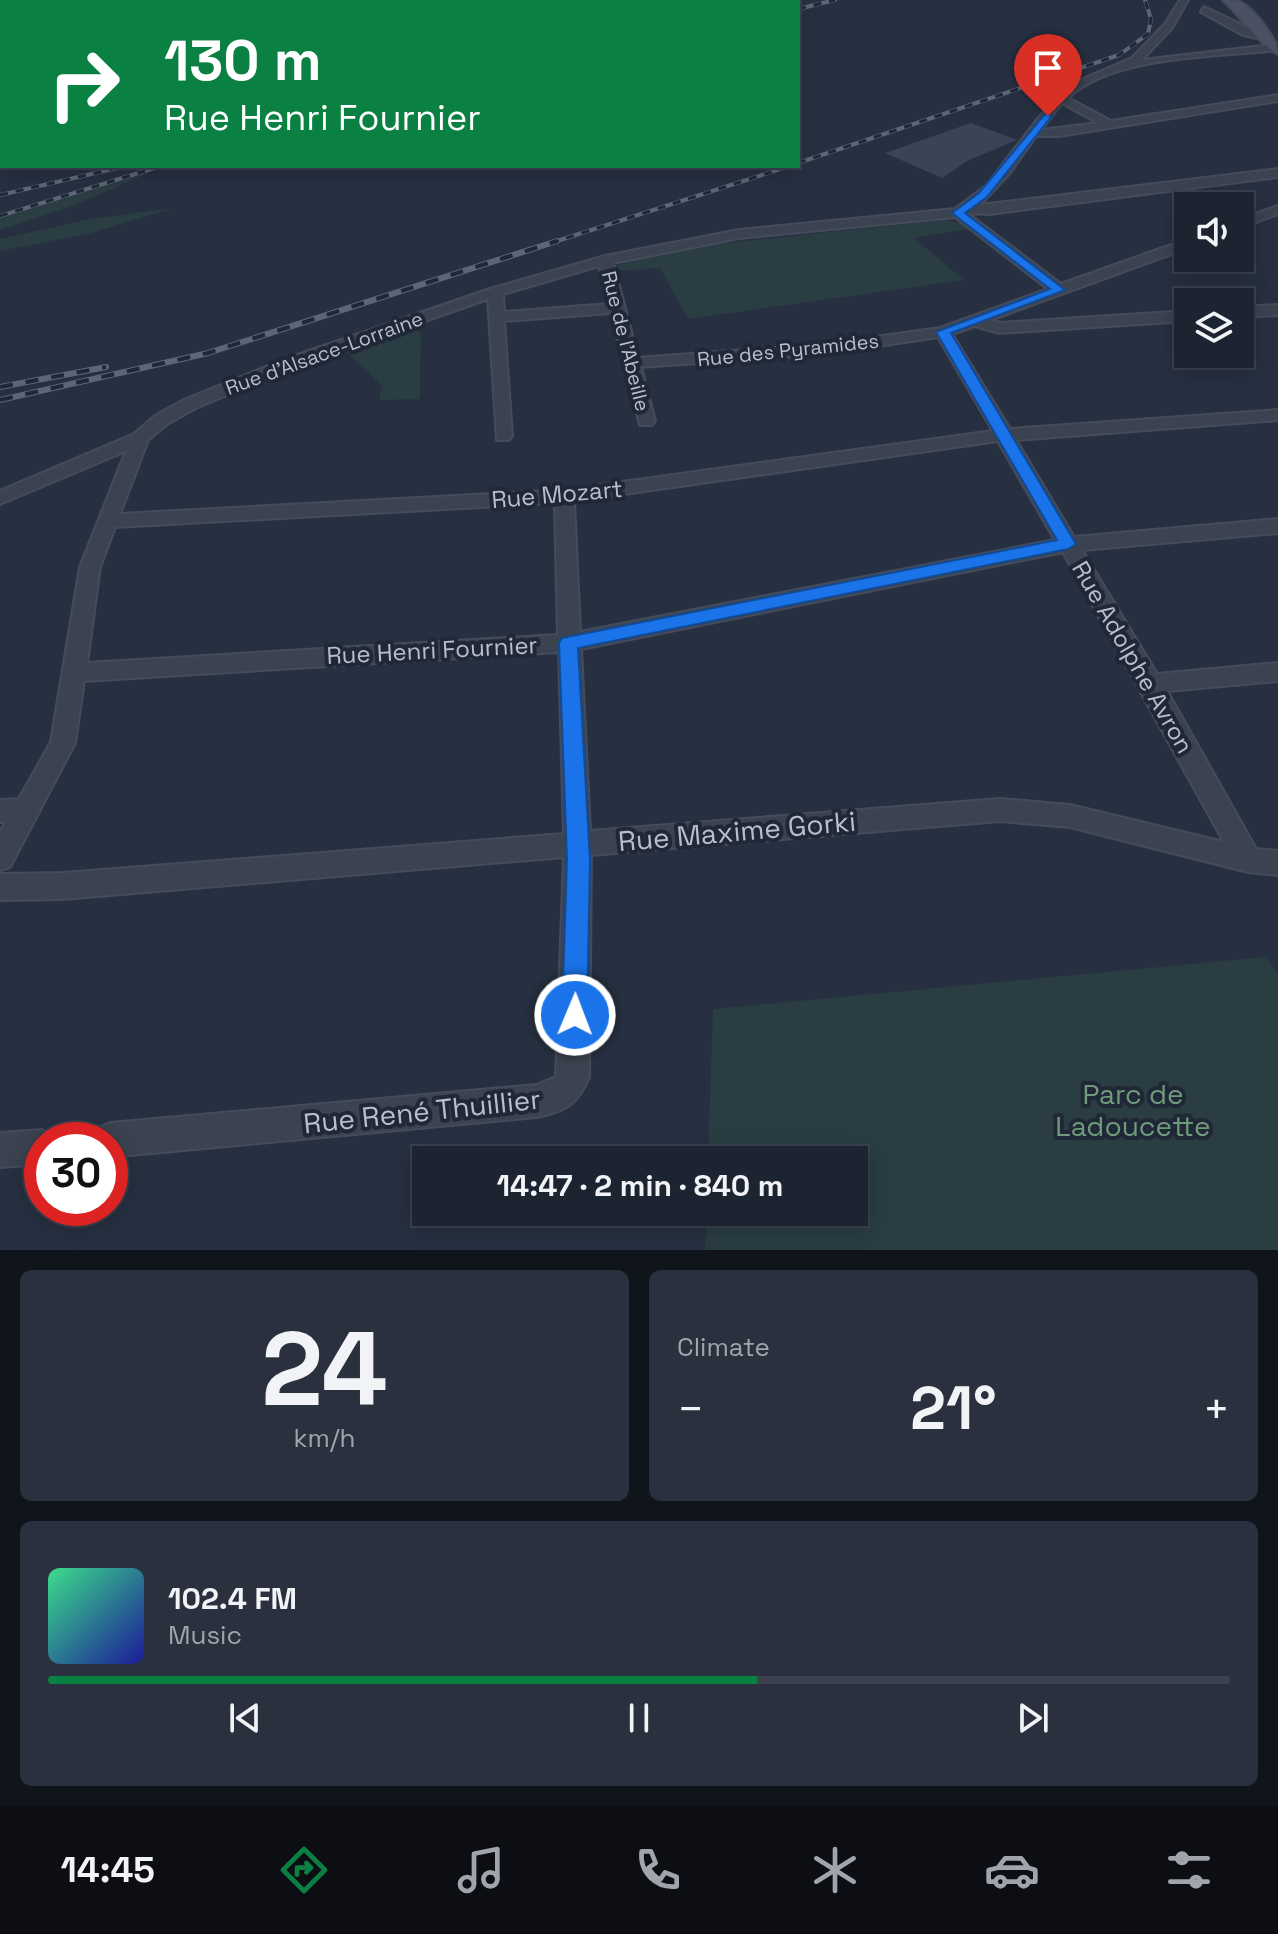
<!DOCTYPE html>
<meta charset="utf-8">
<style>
:root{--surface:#1d2431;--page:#2a303d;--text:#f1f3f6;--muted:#a0a4ab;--line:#3b414d;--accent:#0b8043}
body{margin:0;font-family:"Space Grotesk",sans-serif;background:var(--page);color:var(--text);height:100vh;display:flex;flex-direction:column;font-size:30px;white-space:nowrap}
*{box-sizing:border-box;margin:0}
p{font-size:26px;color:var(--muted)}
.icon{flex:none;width:44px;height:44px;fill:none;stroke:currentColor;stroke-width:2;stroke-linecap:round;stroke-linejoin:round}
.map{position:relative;height:1250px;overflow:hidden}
.drawer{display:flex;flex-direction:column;gap:20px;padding:20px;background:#10141b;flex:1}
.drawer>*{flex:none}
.banner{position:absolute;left:0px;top:0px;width:800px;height:168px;box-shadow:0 4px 20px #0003,0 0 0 2px var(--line);background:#0b8043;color:#fff;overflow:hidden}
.fabs{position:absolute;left:1174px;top:192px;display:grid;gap:16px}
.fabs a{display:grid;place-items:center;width:80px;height:80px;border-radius:0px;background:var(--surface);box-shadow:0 4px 20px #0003,0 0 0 2px var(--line);font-size:40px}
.speed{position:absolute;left:24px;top:1122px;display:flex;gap:16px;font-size:40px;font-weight:700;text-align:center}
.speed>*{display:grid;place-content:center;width:104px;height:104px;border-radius:50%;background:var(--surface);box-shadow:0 4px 20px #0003,0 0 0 2px var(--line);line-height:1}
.speed .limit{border:12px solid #d22;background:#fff;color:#111}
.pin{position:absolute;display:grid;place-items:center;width:68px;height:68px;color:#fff;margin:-82px -34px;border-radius:50% 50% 50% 0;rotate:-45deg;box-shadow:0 0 8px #0007}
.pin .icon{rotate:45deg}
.me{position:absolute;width:88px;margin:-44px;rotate:1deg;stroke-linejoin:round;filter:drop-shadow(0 0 6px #0008)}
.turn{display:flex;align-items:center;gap:28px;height:168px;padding:0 32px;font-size:36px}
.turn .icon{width:104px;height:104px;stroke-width:2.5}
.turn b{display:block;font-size:56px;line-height:68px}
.big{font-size:60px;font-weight:700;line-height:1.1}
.drawer .tile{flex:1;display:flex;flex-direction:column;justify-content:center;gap:12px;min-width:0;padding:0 28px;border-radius:12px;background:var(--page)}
.drawer .dial{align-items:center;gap:0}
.dial b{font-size:104px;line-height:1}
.song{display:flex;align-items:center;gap:24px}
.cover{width:96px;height:96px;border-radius:12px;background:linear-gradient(135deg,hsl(150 70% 55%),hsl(240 70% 35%))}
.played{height:8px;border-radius:4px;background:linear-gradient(90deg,var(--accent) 60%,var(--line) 60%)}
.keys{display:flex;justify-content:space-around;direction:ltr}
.heat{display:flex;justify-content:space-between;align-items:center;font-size:44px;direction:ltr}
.drawer .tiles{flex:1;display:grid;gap:20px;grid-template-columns:1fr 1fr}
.tile:last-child{grid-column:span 2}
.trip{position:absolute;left:412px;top:1146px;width:456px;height:80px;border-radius:0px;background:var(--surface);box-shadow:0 4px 20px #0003,0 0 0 2px var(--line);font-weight:700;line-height:80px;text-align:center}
.tab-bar{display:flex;height:128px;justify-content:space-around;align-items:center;background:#0c0e14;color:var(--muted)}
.tab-bar .icon{width:56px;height:56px}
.tab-bar .active{color:var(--accent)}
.tab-bar b{font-size:36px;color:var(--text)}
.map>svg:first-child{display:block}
.green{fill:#293d42}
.building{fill:#394456}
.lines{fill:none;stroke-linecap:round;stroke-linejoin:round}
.street-casing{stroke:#454b5a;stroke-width:4}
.secondary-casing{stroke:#454b5a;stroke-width:4}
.street{fill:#3b4350;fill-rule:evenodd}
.secondary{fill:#495163;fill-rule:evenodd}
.rail-far1-casing{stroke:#5d6677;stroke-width:4}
.rail-casing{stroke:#5d6677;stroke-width:6}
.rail-far1{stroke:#202736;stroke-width:3;stroke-dasharray:8;stroke-linecap:butt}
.rail{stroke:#202736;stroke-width:4;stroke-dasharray:13;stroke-linecap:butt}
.route{fill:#1a73e8;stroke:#114b97;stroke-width:2}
.labels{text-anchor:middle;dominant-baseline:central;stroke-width:8;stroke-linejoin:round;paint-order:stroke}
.far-street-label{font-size:20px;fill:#b8becb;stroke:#202736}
.street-label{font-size:24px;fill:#b8becb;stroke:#202736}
.near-street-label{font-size:28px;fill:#b8becb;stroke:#202736}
.near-park-label{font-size:28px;fill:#6f9b7c;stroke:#202736}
</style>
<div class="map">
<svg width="1278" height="1250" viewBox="0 0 1278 1250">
<rect width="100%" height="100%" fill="#273041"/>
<!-- green -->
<path class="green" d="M151 172 72 206 0 230V218Z
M173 208 92 233 0 251V239L90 219Z
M945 220 960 223 969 229 914 238 964 280 688 319 660 268 616 271 614 266 698 246Z
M421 323 420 399 379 400 382 386 345 350Z
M1266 957 1278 973V1250H705L707 1212H854V1160H708L713 1009Z"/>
<!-- building -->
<path class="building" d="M971 123 1017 140 967 161 942 178 885 153Z"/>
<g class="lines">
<defs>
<path id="street" d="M158 0H172L174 2H160Z
M332 0H347L349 2H334Z
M498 0H506L507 2H499Z
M579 0H588L589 2H580Z
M664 0H673L674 2H665Z
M1180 0H1188L1172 28 1142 60 1278 44V50C1217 57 1113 55 1068 98L1111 121 1278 95V101L1059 136H1036L1009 174 980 205 1278 169V177L989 214 967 213 1061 284 1188 239V248L990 320 1000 323 1188 311V321L999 333 975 326 952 334 1010 429 1278 410V420L1016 440 1074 537 1278 519V533L1082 550 1157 674 1278 663V681L1167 691 1256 849 1278 851V875L1248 872 1070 827 1000 821 591 855 589 1077C578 1104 565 1112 536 1117L110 1157V1140H93L98 1128 110 1123 536 1085 556 1077 564 857 63 899 0 900V874L63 873 564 834 559 652 84 681 75 743 10 867 0 870V832L6 822H0V800L19 799 51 742 80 567 126 451 0 504V491L134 434 155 416 184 400 283 360 490 289 605 256 739 230 955 209 987 185 1040 116 1069 85 1132 58 1165 24ZM1062 103 1098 123 1041 130ZM955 217 1048 289 940 328 825 344 638 358 613 263 739 238ZM599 266 609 304 504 312 503 294ZM488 299 497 440H509L512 436 504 321 611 313 640 425H652L655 421 641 367 825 354 938 337 993 431 564 490 120 514 148 440 167 424 196 408 295 366ZM998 441 1055 540 580 632 574 501ZM555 503 558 635 87 663 100 567 115 527ZM1063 552 1224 842 1070 805 1000 799 590 831 581 649Z
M1204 7 1266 36 1261 39 1243 35 1201 12Z
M1278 206V214L1240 228V219Z
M1278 305V315L1240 317V307Z
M42 1130 54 1135 56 1140H42V1164L0 1167V1133Z"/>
<path id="secondary" d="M416 0H431L415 2Z
M1223 0C1230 0 1236 0 1242 3 1255 11 1278 40 1278 54 1263 48 1239 14 1223 0Z
M2 146V156L0 157V147Z"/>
</defs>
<!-- street casing -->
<use href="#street" class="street-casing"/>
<!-- secondary casing -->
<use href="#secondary" class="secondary-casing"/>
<!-- street -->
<use href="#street" class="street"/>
<!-- secondary -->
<use href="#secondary" class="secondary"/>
<defs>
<path id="rail-far1" d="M798 9 835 0
M798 163 1119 55 1148 34 1151 19 1145 0
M0 195 126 166
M0 216 161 166
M551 243 790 166"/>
<path id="rail" d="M0 387 106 367
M0 400 208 353 557 241"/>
</defs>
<!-- rail-far1 casing -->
<use href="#rail-far1" class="rail-far1-casing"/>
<!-- rail casing -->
<use href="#rail" class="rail-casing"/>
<!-- rail-far1 -->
<use href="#rail-far1" class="rail-far1"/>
<!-- rail -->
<use href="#rail" class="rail"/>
</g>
<!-- route -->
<path class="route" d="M1045 114 1052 116 987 197 965 213 1065 290 951 333 1076 544 1068 549 578 648 590 860 587 1015 584 1024 575 1028 566 1024 562 1015 567 860 559 643 562 638 1057 540 936 332 1050 289 952 213 979 193Z"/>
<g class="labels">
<!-- far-street labels -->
<g class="far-street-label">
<text transform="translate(626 341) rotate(76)">Rue de l'Abeille</text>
<text transform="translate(788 350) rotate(-6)">Rue des Pyramides</text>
<text transform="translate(324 353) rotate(-20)">Rue d'Alsace-Lorraine</text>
</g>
<!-- street labels -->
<g class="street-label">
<text transform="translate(557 494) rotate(-5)">Rue Mozart</text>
<text transform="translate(432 650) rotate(-3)">Rue Henri Fournier</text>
<text transform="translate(1133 657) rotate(60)">Rue Adolphe Avron</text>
</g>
<!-- near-street labels -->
<g class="near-street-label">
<text transform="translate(737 831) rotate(-5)">Rue Maxime Gorki</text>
<text transform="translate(422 1111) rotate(-6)">Rue René Thuillier</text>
</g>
<!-- near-park labels -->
<g class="near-park-label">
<text x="1133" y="1094">Parc de<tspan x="1133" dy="32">Ladoucette</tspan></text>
</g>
</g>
</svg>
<div class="fabs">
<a><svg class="icon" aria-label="sound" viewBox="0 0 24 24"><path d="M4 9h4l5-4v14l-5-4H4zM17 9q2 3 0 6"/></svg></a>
<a><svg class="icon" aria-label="layers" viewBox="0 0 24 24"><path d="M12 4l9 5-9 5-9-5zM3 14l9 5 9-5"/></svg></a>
</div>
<div class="speed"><div class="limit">30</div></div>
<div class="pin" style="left:1048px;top:116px;background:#d93025"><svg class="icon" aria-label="arrive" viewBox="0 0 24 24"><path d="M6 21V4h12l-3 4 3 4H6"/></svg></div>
<svg class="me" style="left:575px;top:1015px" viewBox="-20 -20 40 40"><circle r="17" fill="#1a73e8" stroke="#fff" stroke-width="3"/><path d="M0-11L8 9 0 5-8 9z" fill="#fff"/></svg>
<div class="trip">14:47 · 2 min · 840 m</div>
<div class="banner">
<div class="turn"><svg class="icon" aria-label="right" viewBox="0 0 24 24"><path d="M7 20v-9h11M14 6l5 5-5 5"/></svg><div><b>130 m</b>Rue Henri Fournier</div></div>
</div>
</div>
<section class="drawer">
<div class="tiles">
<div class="tile dial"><b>24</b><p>km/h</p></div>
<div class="tile"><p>Climate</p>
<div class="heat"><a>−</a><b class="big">21°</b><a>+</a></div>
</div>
<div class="tile">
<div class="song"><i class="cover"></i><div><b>102.4 FM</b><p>Music</p></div></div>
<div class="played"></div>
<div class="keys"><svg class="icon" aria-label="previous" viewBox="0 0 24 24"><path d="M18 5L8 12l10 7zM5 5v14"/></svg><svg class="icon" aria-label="pause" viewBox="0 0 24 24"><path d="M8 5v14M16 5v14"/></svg><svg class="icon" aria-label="next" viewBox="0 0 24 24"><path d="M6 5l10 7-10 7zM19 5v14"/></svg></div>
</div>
</div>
</section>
<nav class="tab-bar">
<b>14:45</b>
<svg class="icon active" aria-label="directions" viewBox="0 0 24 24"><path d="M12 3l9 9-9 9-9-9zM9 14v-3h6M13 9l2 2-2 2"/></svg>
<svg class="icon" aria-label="music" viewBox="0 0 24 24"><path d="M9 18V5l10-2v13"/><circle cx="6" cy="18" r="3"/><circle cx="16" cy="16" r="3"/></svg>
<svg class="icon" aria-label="phone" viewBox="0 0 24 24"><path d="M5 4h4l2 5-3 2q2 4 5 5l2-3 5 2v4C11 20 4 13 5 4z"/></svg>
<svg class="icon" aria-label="climate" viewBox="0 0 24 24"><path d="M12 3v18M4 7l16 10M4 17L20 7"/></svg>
<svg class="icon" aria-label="car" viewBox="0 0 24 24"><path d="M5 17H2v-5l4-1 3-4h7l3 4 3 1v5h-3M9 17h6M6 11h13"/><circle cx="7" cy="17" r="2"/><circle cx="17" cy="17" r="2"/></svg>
<svg class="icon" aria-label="filters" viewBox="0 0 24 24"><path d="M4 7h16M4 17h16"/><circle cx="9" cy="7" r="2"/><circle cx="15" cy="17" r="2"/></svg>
</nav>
